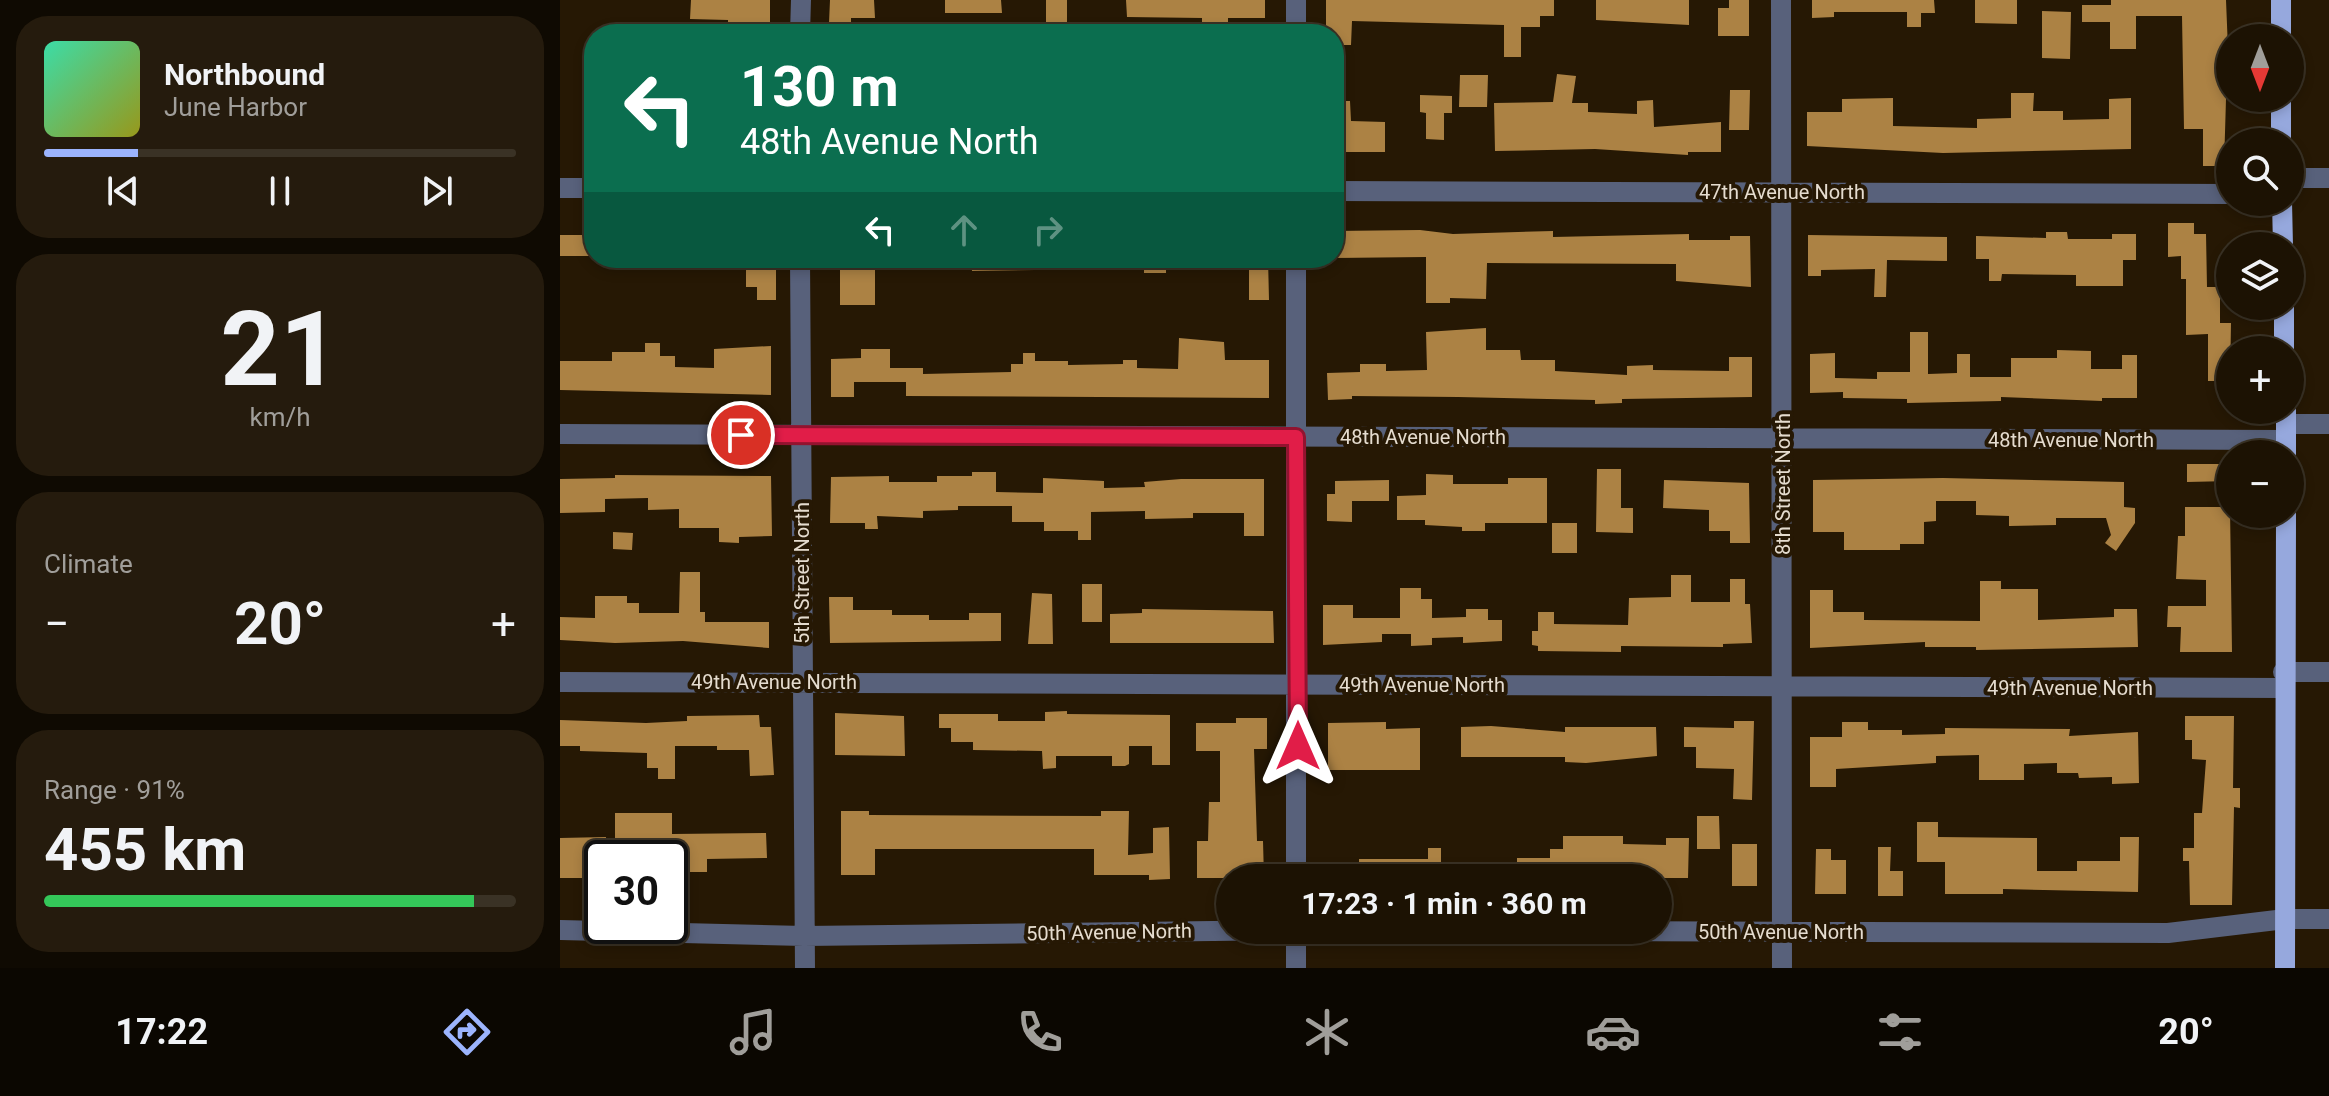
<!DOCTYPE html>
<meta charset="utf-8">
<style>
:root{--surface:#1c1203;--page:#251b0d;--text:#f1f3f6;--muted:#a09e9a;--line:#3a3225;--accent:#9cb4fd}
body{margin:0;font-family:Roboto,sans-serif;background:var(--page);color:var(--text);height:100vh;display:flex;flex-direction:column;font-size:30px;white-space:nowrap}
*{box-sizing:border-box;margin:0}
p{font-size:26px;color:var(--muted)}
.icon{flex:none;width:44px;height:44px;fill:none;stroke:currentColor;stroke-width:2;stroke-linecap:round;stroke-linejoin:round}
.map{position:relative;flex:1;overflow:hidden}
.side{display:flex;flex-direction:column;gap:16px;padding:16px;background:#0f0a02;width:560px}
.side>*{flex:none}
.guide{position:absolute;left:24px;top:24px;width:760px;height:244px;border-radius:32px;box-shadow:0 4px 12px #0003,0 0 0 2px var(--line);background:#0b6e4f;color:#fff;overflow:hidden}
.needle{width:52px;rotate:180deg}
.controls{position:absolute;left:1656px;top:24px;display:grid;gap:16px}
.controls a{display:grid;place-items:center;width:88px;height:88px;border-radius:50%;background:var(--surface);box-shadow:0 4px 12px #0003,0 0 0 2px var(--line);font-size:40px}
.speed{position:absolute;left:24px;top:840px;display:flex;gap:16px;font-size:40px;font-weight:700;text-align:center}
.speed>*{display:grid;place-content:center;width:104px;height:104px;border-radius:50%;background:var(--surface);box-shadow:0 4px 12px #0003,0 0 0 2px var(--line);line-height:1}
.speed .limit{border:4px solid #111;border-radius:12px;background:#fff;color:#111}
.pin{position:absolute;display:grid;place-items:center;width:68px;height:68px;color:#fff;margin:-34px;border:4px solid #fff;border-radius:50%;box-shadow:0 2px 8px #0007}
.me{position:absolute;width:88px;margin:-44px;rotate:0deg;stroke-linejoin:round;filter:drop-shadow(0 0 6px #0008)}
.turn{display:flex;align-items:center;gap:28px;height:168px;padding:0 24px;font-size:36px}
.turn .icon{width:104px;height:104px;stroke-width:2.5}
.turn b{display:block;font-size:56px;line-height:68px}
.lanes{display:flex;align-items:center;height:76px;padding:0 24px;background:#0003;justify-content:center;gap:40px;direction:ltr}
.lanes .off{opacity:.35}
.big{font-size:60px;font-weight:700;line-height:1.1}
.side .widget{flex:1;display:flex;flex-direction:column;justify-content:center;gap:12px;min-width:0;padding:0 28px;border-radius:32px;background:var(--page)}
.side .dial{align-items:center;gap:0}
.dial b{font-size:104px;line-height:1}
.song{display:flex;align-items:center;gap:24px}
.cover{width:96px;height:96px;border-radius:12px;background:linear-gradient(135deg,hsl(160 70% 55%),hsl(60 70% 35%))}
.played{height:8px;border-radius:4px;background:linear-gradient(90deg,var(--accent) 20%,var(--line) 20%)}
.keys{display:flex;justify-content:space-around;direction:ltr}
.heat{display:flex;justify-content:space-between;align-items:center;font-size:44px;direction:ltr}
.charge{height:12px;border-radius:6px;background:linear-gradient(90deg,#34c759 91%,var(--line) 0)}
.trip{position:absolute;left:656px;top:864px;width:456px;height:80px;border-radius:40px;background:var(--surface);box-shadow:0 4px 12px #0003,0 0 0 2px var(--line);font-weight:700;line-height:80px;text-align:center}
.tab-bar{display:flex;height:128px;justify-content:space-around;align-items:center;background:#0b0701;color:var(--muted)}
.tab-bar .icon{width:56px;height:56px}
.tab-bar .active{color:var(--accent)}
.tab-bar b{font-size:36px;color:var(--text)}
main{display:flex;flex:1;min-height:0}
.map>svg:first-child{display:block}
.building{fill:#ac8244}
.lines{fill:none;stroke-linecap:round;stroke-linejoin:round}
.minor{stroke:#58617b;stroke-width:20}
.major{stroke:#96a8dd;stroke-width:20}
.route-casing{stroke:#92132f;stroke-width:20}
.route{stroke:#e11d48;stroke-width:14}
.labels{text-anchor:middle;dominant-baseline:central;stroke-width:8;stroke-linejoin:round;paint-order:stroke}
.street-label{font-size:20px;fill:#e5dccf;stroke:#261804}
</style>
<main>
<section class="side">
<div class="widget">
<div class="song"><i class="cover"></i><div><b>Northbound</b><p>June Harbor</p></div></div>
<div class="played"></div>
<div class="keys"><svg class="icon" aria-label="previous" viewBox="0 0 24 24"><path d="M18 5L8 12l10 7zM5 5v14"/></svg><svg class="icon" aria-label="pause" viewBox="0 0 24 24"><path d="M8 5v14M16 5v14"/></svg><svg class="icon" aria-label="next" viewBox="0 0 24 24"><path d="M6 5l10 7-10 7zM19 5v14"/></svg></div>
</div>
<div class="widget dial"><b>21</b><p>km/h</p></div>
<div class="widget"><p>Climate</p>
<div class="heat"><a>−</a><b class="big">20°</b><a>+</a></div>
</div>
<div class="widget"><p>Range · 91%</p><b class="big">455 km</b><div class="charge"></div></div>
</section>
<div class="map">
<svg width="1769" height="968" viewBox="0 0 1769 968">
<rect width="100%" height="100%" fill="#261804"/>
<!-- building -->
<path class="building" d="M131 0H210V26H168V20L130 19Z
M270 0H314L315 18H291V24L269 23Z
M385 0H441L442 13H385Z
M486 0H507V34H486Z
M566 0H705V18H668V23H662V34H642V18L567 17Z
M766 0H994V16H980V27H961V57H944V25L792 21 791 45H774V34H766Z
M1036 0H1129V25L1036 20Z
M1169 0H1189V36H1158V8H1169Z
M1252 0H1374L1375 13H1361V27H1347V12H1274V17L1252 18Z
M1415 0H1457V24L1415 23Z
M1551 0H1666L1670 99H1666L1664 166H1643V129H1624L1622 16H1576V49H1550V22H1522V5H1551Z
M1482 11 1511 12 1510 59 1482 58Z
M997 74 1016 76 1012 103H1028V112L1077 114V101L1093 100 1094 127 1161 122V152H1128V155L1035 149 935 151 934 103 993 102Z
M900 75H928L927 107H899Z
M1170 90H1190L1189 130H1169Z
M1451 93H1474L1473 111H1503V120L1549 119V99L1571 98V149L1383 153 1247 146V112H1282V99L1333 98V126L1417 128V119L1451 118Z
M860 95 892 96V113H884V140L866 139V113L860 112Z
M774 101H790L791 121 825 122V152H774Z
M1608 223H1634V234H1646L1647 287H1660V323H1671L1670 381H1648V334L1626 335V279H1621V256L1608 257Z
M860 230 893 234 993 231V237L1129 234V240H1170V236H1190L1191 287 1116 281V264L927 263 926 299 890 298V303H866V257L774 258V231Z
M1486 232H1507L1508 239H1552V234H1576V260H1563V286H1516V275L1442 274 1441 281H1429V259H1416V236L1486 238Z
M0 235H34V256H0Z
M1248 235 1387 237V261L1327 260 1326 297H1314L1315 269 1261 270V276H1248Z
M186 258H216V300H197V287H186Z
M280 258H315V305H280Z
M411 258H475V270L412 271Z
M584 258H606V273H584Z
M689 258H708L709 300H689Z
M926 328V350H960L961 360H995V371L1067 375V366L1093 365V370L1169 371V357H1192V397L1062 399V403L1035 404V400L898 397 792 396V399L768 400 767 373 800 372V364H826V371L867 370 866 332Z
M1350 332H1368V374L1397 373V354H1410V377H1451V358H1497V350L1531 351V369H1562V355H1577V398H1542V401L1441 397V401L1347 403V399L1283 398V392L1250 393V354L1275 353V378L1317 379V372H1350Z
M619 338 664 342 665 360H709V398L346 396V382H294V397H271V359L301 358V349H330V368H363V374L451 372V364H463V353H475V361H508V365L563 364V360H577V368L618 369Z
M85 343H100V356H115V367L154 368V349L211 346V395L0 390V361H52V352H85Z
M1627 464H1670V481L1627 482Z
M1037 469H1061V508H1073V533L1036 532Z
M412 472H436V492L483 493V478L544 481V488L585 487 584 482 621 479H704V536H684V513H633V518L585 519V511L531 512V540H518V531H484V522H452V506H398V510L363 511V518L317 516 318 529H305V523H270L271 477 329 476V482H377V476H412Z
M866 474 893 475V484H948V478H987V523H925V531H902V527L865 525V520H837V496L866 495Z
M55 475 211 476 212 536 179 537V543L159 542V528H119V509L88 510V498L45 499V512L0 513V479L55 478Z
M1383 478 1564 482V507L1575 508V523L1556 551 1545 543 1551 535 1546 518H1496V525L1449 526V516L1416 515V501H1376V521L1364 522V544H1340V550H1284V532H1253V480Z
M829 480V501H792V522L767 521V494H775V481Z
M1104 480 1189 483 1190 543H1170V531H1149V510L1103 508Z
M1625 507H1670L1672 652H1620L1621 627H1607L1608 606H1646V580L1616 579 1618 536H1625Z
M992 523H1017V553H992Z
M53 532 73 533 72 550 53 549Z
M120 572H140V612H145V622H209V648L123 641 55 643 0 640V617L35 618V596H67V603H79V613H119Z
M1111 575H1131V602H1170V579H1185V604H1190L1192 643 1163 644V647L1061 646V652L978 651V646L972 645V631H978V612H994V624L1068 625 1069 598 1111 597Z
M1420 581H1441V589H1478V620L1554 617V609H1577L1578 647 1416 650V647H1365V642L1250 648V590H1273V612H1304V620L1420 621Z
M522 584H542V622H522Z
M840 588H861V599H872V618L906 617V609H928V620H942V641L903 643V637L872 638V645L851 646V634H822V642L763 645V605H793V618H840Z
M472 593 492 594 493 644H468Z
M269 597H293V610H332V615H369V620H409V613H441V641L270 643Z
M582 609 713 611 714 643H550V614L582 613Z
M507 711V714L610 715V765H592V746H569V764L565 766H552V756H496V768L483 769 482 751 413 750V742H391V728H379V714H438V721H485V712Z
M275 713 344 716 345 756 275 755Z
M199 715 200 727H211L214 775 190 776 189 750H157V746H115V779H98V768H87V753L20 751V746H0V720L86 723 127 721V716Z
M1625 716H1674L1673 788H1680V808L1674 807 1672 905H1630L1629 861H1623V848H1634V813H1642L1646 760 1632 759V740H1625Z
M676 718H707V749H694L697 841H703L704 878H637V841H648L649 802H660V751H636V723H676Z
M1174 721H1194L1192 800 1173 799 1174 769 1136 768V747H1124V727L1174 728Z
M826 722V729L860 728V770H768V723Z
M1282 722H1308V730H1342V735L1385 734V728L1510 729 1509 736 1578 732 1579 783 1552 784V777L1519 778 1518 773H1497V763L1464 764V780H1419V755L1376 756V763L1276 769V787H1250V737H1282Z
M931 726 1005 732V727H1096L1097 756 1026 763 1005 762V757H901V727Z
M281 811H309V815L541 816V811H569L568 855 593 853V828L609 827 610 879 589 880V875H534V849H315V875H281Z
M55 813H112V834L206 833 207 858 147 859V872H110V858H83V844L55 843Z
M1137 816H1159L1160 849H1137Z
M1357 822H1378V837L1477 838V871H1517V861H1560V837H1579L1578 892 1443 889V894H1385V862H1357Z
M1003 836H1063V844L1106 845V838H1129L1128 878H957V858H990V849H1003Z
M46 837 42 878H0V838Z
M1172 844H1197V886H1172Z
M1318 847H1331L1330 871H1343V896H1318Z
M868 848H881V878H799V859H868Z
M1256 849H1271V860H1286V894H1255Z"/>
<g class="lines">
<!-- minor -->
<path class="minor" d="M1221 0 1222 968
M240 34 241 0
M736 34V0
M1730 178H1769
M0 188H34
M774 191 1670 194
M240 258 245 968
M736 258V878
M1726 424H1769
M0 434 1726 440
M1723 672H1769
M0 682 1724 688
M0 930 244 936 736 930 1608 933 1725 919H1769
M736 930V968"/>
<!-- major -->
<path class="major" d="M1721 0V38
M1721 98V142
M1722 202 1723 246
M1724 306V350
M1726 410V454
M1725 968 1726 514"/>
</g>
<g class="lines">
<defs>
<path id="route" d="M181 435 736 437 738 746"/>
</defs>
<!-- route casing -->
<use href="#route" class="route-casing"/>
<!-- route -->
<use href="#route" class="route"/>
</g>
<g class="labels">
<!-- street labels -->
<g class="street-label">
<text x="1222" y="192">47th Avenue North</text>
<text x="863" y="437">48th Avenue North</text>
<text x="1511" y="440">48th Avenue North</text>
<text transform="translate(1223 484) rotate(-90)">8th Street North</text>
<text transform="translate(242 573) rotate(-90)">5th Street North</text>
<text x="214" y="682">49th Avenue North</text>
<text x="862" y="685">49th Avenue North</text>
<text x="1510" y="688">49th Avenue North</text>
<text transform="translate(549 932) rotate(-1)">50th Avenue North</text>
<text x="1221" y="932">50th Avenue North</text>
</g>
</g>
</svg>
<div class="controls">
<a><svg class="needle" viewBox="-14 -14 28 28"><path d="M0-13l5 13h-10z" fill="#e53935"/><path d="M0 13l5-13h-10z" fill="#a09e9a"/></svg></a>
<a><svg class="icon" aria-label="search" viewBox="0 0 24 24"><circle cx="10" cy="10" r="6"/><path d="M15 15l6 6"/></svg></a>
<a><svg class="icon" aria-label="layers" viewBox="0 0 24 24"><path d="M12 4l9 5-9 5-9-5zM3 14l9 5 9-5"/></svg></a>
<a>+</a>
<a>−</a>
</div>
<div class="speed"><div class="limit">30</div></div>
<div class="pin" style="left:181px;top:435px;background:#d93025"><svg class="icon" aria-label="arrive" viewBox="0 0 24 24"><path d="M6 21V4h12l-3 4 3 4H6"/></svg></div>
<svg class="me" style="left:738px;top:746px" viewBox="-20 -20 40 40"><path d="M0-17L14 15 0 8-14 15z" fill="#e11d48" stroke="#fff" stroke-width="4"/></svg>
<div class="trip">17:23 · 1 min · 360 m</div>
<div class="guide">
<div class="turn"><svg class="icon" aria-label="left" viewBox="0 0 24 24"><path d="M17 20v-9H6M10 6l-5 5 5 5"/></svg><div><b>130 m</b>48th Avenue North</div></div>
<div class="lanes"><svg class="icon" aria-label="left" viewBox="0 0 24 24"><path d="M17 20v-9H6M10 6l-5 5 5 5"/></svg><svg class="icon off" aria-label="ahead" viewBox="0 0 24 24"><path d="M12 20V5M6 11l6-6 6 6"/></svg><svg class="icon off" aria-label="right" viewBox="0 0 24 24"><path d="M7 20v-9h11M14 6l5 5-5 5"/></svg></div>
</div>
</div>
</main>
<nav class="tab-bar">
<b>17:22</b>
<svg class="icon active" aria-label="directions" viewBox="0 0 24 24"><path d="M12 3l9 9-9 9-9-9zM9 14v-3h6M13 9l2 2-2 2"/></svg>
<svg class="icon" aria-label="music" viewBox="0 0 24 24"><path d="M9 18V5l10-2v13"/><circle cx="6" cy="18" r="3"/><circle cx="16" cy="16" r="3"/></svg>
<svg class="icon" aria-label="phone" viewBox="0 0 24 24"><path d="M5 4h4l2 5-3 2q2 4 5 5l2-3 5 2v4C11 20 4 13 5 4z"/></svg>
<svg class="icon" aria-label="climate" viewBox="0 0 24 24"><path d="M12 3v18M4 7l16 10M4 17L20 7"/></svg>
<svg class="icon" aria-label="car" viewBox="0 0 24 24"><path d="M5 17H2v-5l4-1 3-4h7l3 4 3 1v5h-3M9 17h6M6 11h13"/><circle cx="7" cy="17" r="2"/><circle cx="17" cy="17" r="2"/></svg>
<svg class="icon" aria-label="filters" viewBox="0 0 24 24"><path d="M4 7h16M4 17h16"/><circle cx="9" cy="7" r="2"/><circle cx="15" cy="17" r="2"/></svg>
<b>20°</b>
</nav>
